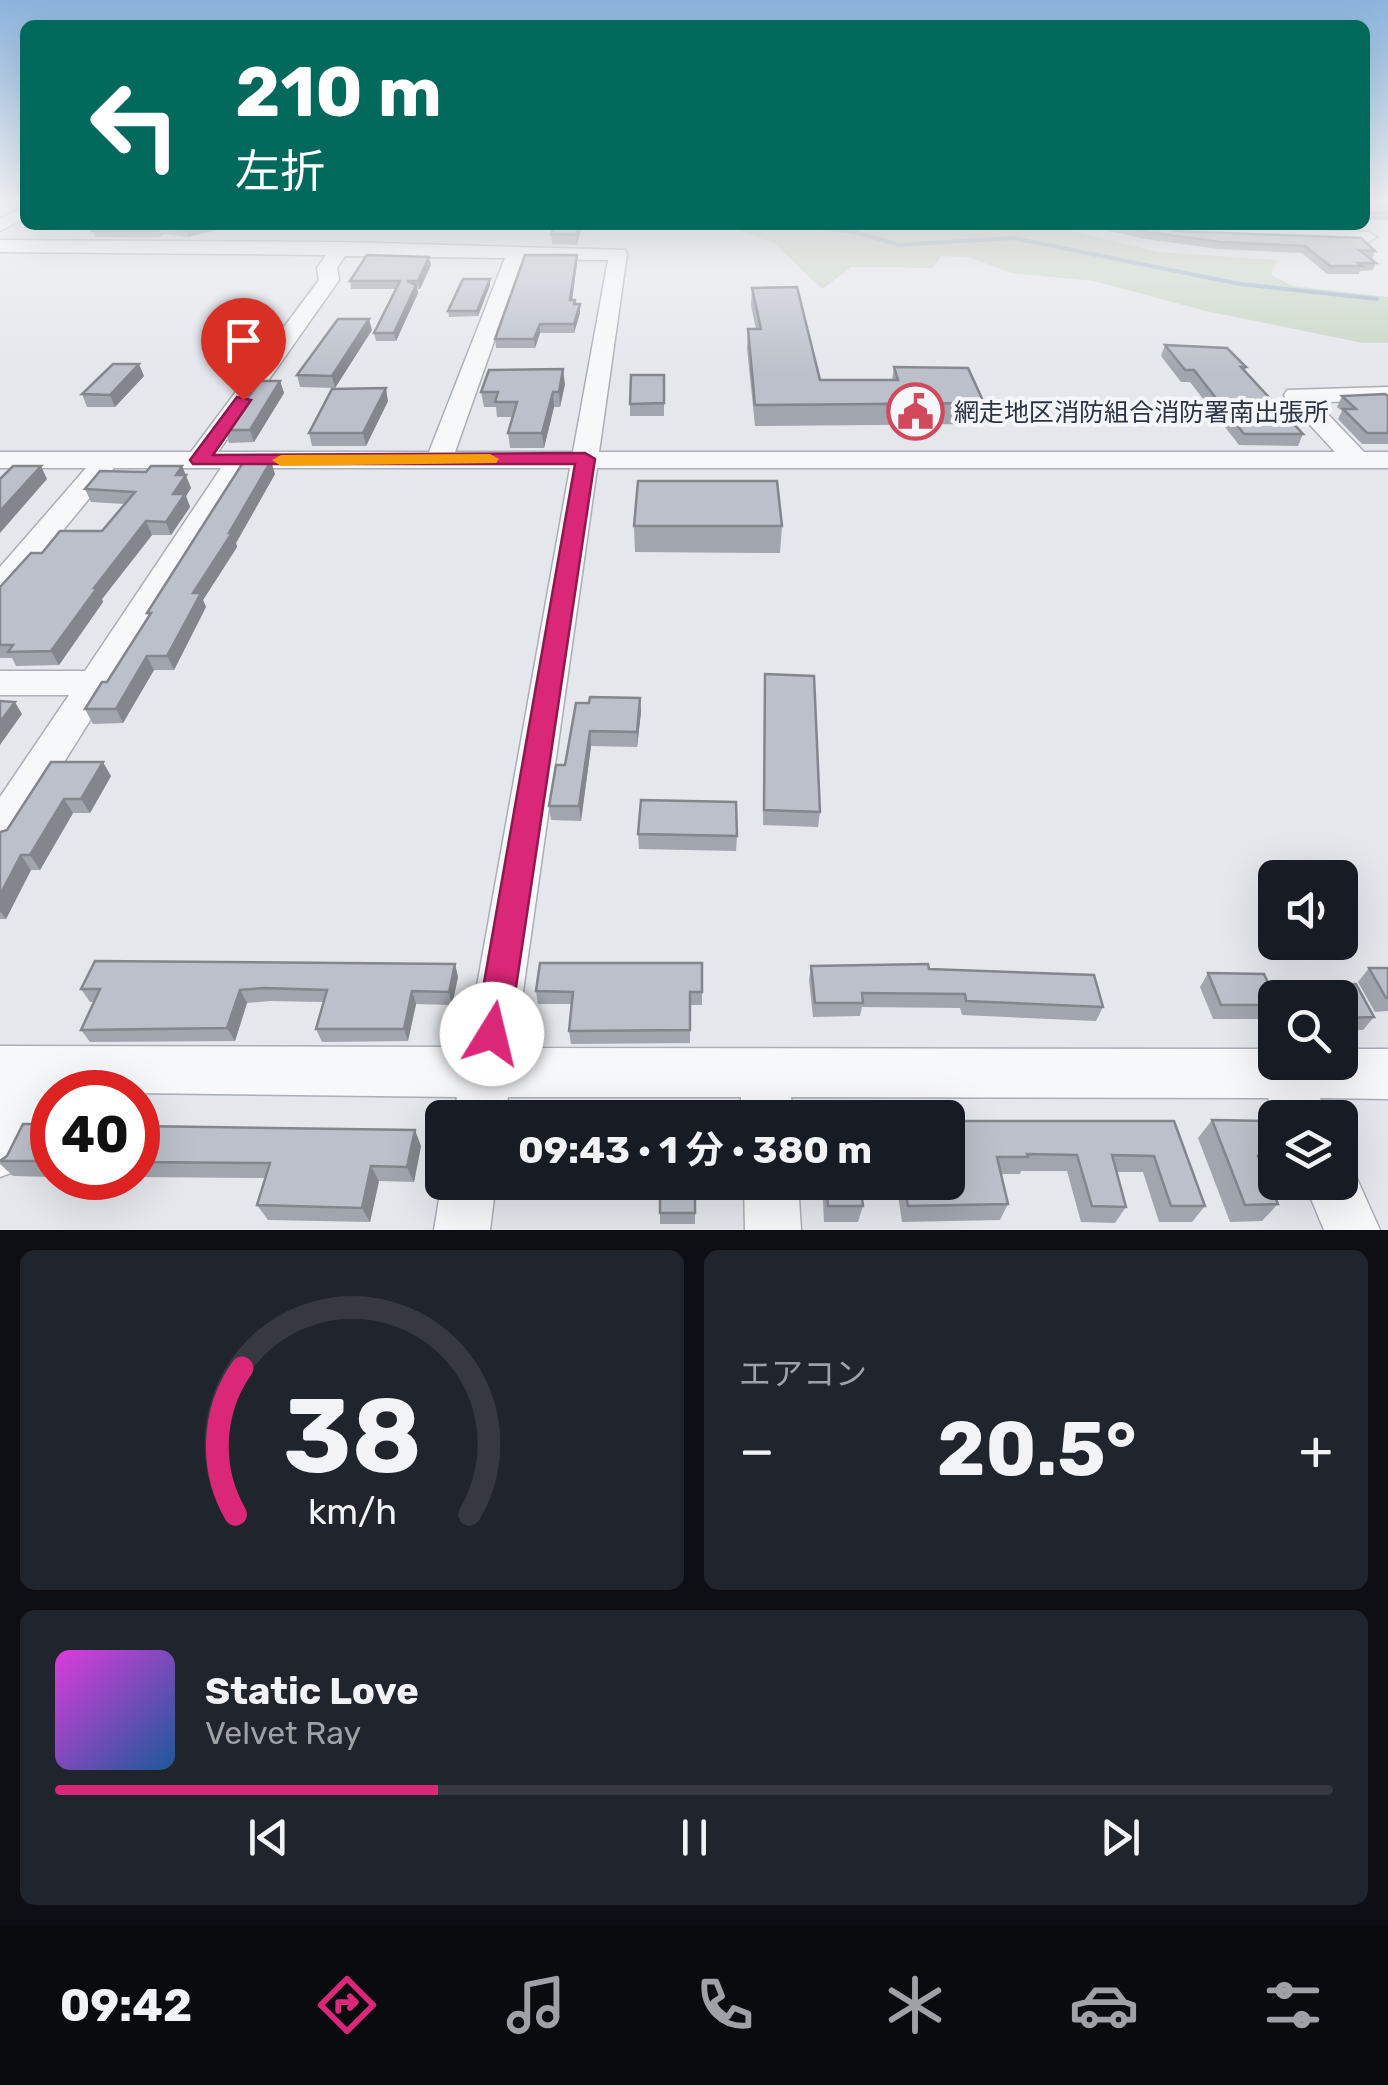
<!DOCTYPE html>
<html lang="ja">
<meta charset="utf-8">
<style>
:root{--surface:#171b24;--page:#20242c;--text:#f1f3f6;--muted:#9ea1a6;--line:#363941;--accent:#db2777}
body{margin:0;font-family:Rubik,"Noto Sans JP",sans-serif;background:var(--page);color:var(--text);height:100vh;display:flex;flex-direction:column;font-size:38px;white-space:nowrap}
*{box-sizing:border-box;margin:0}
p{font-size:32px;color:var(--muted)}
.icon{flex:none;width:55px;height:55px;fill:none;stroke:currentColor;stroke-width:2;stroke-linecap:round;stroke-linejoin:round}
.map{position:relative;height:1230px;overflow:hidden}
.panel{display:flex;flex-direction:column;gap:20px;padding:20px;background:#0d0f14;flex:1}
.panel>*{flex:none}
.hud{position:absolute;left:20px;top:20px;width:1350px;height:210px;border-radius:15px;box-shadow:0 10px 40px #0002;background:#00695c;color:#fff;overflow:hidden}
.tools{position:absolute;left:1258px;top:860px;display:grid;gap:20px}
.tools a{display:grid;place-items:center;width:100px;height:100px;border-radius:15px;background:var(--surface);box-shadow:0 10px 40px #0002;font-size:50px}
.speed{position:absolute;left:30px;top:1070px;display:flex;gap:20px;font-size:50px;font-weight:700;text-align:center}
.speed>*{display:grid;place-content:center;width:130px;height:130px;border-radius:50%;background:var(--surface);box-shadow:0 10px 40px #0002;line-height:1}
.speed .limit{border:15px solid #d22;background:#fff;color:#111}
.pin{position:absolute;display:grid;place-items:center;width:85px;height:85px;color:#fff;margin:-102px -42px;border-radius:50% 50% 50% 0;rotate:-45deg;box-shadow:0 0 10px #0007}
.pin .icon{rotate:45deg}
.me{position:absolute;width:110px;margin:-55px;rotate:9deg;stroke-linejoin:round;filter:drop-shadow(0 0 8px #0008)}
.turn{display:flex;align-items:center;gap:35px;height:210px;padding:0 50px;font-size:45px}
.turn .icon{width:130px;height:130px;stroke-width:2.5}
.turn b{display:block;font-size:70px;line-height:85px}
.big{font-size:75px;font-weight:700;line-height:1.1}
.panel .widget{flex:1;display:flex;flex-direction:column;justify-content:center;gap:15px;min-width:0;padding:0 35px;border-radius:15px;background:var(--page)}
.panel .dial{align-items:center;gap:0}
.dial svg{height:260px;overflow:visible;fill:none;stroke:var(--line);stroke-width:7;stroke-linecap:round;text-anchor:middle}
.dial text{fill:var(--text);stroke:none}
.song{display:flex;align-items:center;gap:30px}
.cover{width:120px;height:120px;border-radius:15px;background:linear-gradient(135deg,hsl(300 70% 55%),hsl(210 70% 35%))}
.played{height:10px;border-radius:5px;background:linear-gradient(90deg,var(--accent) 30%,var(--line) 30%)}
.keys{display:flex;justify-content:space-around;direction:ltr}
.heat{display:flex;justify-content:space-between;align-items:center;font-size:55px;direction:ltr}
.panel .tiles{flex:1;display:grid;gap:20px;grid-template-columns:1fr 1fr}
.widget:last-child{grid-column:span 2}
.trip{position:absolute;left:425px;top:1100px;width:540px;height:100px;border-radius:15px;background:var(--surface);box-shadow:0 10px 40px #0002;font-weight:700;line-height:100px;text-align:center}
.menu{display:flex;height:160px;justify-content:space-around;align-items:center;background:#090b0e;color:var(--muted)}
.menu .icon{width:70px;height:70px}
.menu .on{color:var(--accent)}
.menu b{font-size:45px;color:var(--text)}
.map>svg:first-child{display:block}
.green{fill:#c9d6c5}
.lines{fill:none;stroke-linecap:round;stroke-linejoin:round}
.stream{stroke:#9fb4cc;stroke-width:4}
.minor-casing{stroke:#a9aeb7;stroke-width:3}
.minor{fill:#f7f8fa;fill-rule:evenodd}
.wall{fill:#a1a5ae}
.shaded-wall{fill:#83868d}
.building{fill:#bbc0ca;stroke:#83868d;stroke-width:2.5}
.route{fill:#db2777;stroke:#8e194d;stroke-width:2.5}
.slow{fill:#f59e0b}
.labels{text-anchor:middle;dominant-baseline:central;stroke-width:8;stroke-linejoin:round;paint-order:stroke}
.far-poi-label{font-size:25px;fill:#2b3445;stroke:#f4f6f9;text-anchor:start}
</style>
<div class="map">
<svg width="1388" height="1230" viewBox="0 0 1388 1230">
<rect width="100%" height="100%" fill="#e4e7ec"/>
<!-- green -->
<path class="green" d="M724 225H1048L1159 252 1277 260 1271 275 1293 286 1388 297V343H1363L1206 311 1094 281 1011 273 969 257 941 256 933 268 852 267 822 289 774 243Z"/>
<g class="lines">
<!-- stream -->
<path class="stream" d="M803 225 859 233 899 245 1013 238 1240 284 1377 299"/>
<defs>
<path id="minor" d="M25 206V218L0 231V219Z
M1142 225 1368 232 1377 237 1368 242 1173 234Z
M0 240 341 242 625 250 627 254 599 452H1335L1287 400 1284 395 1287 390 1388 387V401L1316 402 1364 452H1388V468H597L515 1048 1275 1049V1062H1340V1049H1388V1099L1320 1098 1328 1118H1276L1268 1098 791 1097 793 1118H741V1097H508L505 1118H453L457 1097 52 1092V1101L19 1170 0 1177V1046L466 1047 570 468H248L14 842 0 846V797L69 695H0V671H85L221 468H114L11 594 0 597V567L86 468H0V452H191L319 280 317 268 326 255 0 252ZM345 256 505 258 429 452H218L339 280 337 268ZM523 259 608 260 573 452H455Z
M1340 1159 1350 1163 1380 1230H1324L1304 1182H1340Z
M442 1181 496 1182 490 1230H434Z
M744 1182H798L801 1230H745Z"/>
</defs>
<!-- minor casing -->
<use href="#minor" class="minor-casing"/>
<!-- minor -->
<use href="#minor" class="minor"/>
</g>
<!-- wall -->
<path class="wall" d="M1365 200 1388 202V220H1365Z
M235 225 188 237 164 234 160 237H95L93 231Z
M555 225H582L577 245 552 244 551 234Z
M1083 225H1160L1175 231 1375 251 1372 259 1370 258 1376 263 1373 270 1360 271 1359 274H1327L1302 253 1218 249 1146 239Z
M1263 225H1340L1339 227Z
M577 255V263L572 300H575V304H580V313L574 333H540L535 348H496L495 339Z
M431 265 420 289H417L418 293 396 341H376L374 333 396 289H351L350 281Z
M490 279V285L478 316 449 317 448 311Z
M752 288 820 380H892L894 367 984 403 979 424 755 426 747 348 748 329H756L751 306Z
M372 330 335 388 300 387 297 375Z
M1165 345 1246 367 1245 371 1303 434 1298 446 1239 445 1190 382H1181L1161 356Z
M664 375V416H630V404Z
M144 376 115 407H87L82 394Z
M280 381 284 393 254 442 229 443 225 430Z
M565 384 560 407H554L544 448H510L508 433 512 417H497L496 407H484L481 392Z
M1342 396H1388V444H1362L1338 419 1342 411 1337 407Z
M388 401 366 446H312L309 433Z
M182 466 191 488 186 496 190 507 171 535H152L102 599 103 602 59 665 16 666 12 658H0V587L42 553 102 531 125 504 91 502 85 489 146 472Z
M275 474 236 543 237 547 203 600 206 607 174 670H154L123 723 93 724 85 709 107 682 149 618 147 613Z
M634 526H782L780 553 635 552Z
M765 674 820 812 818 827 763 825Z
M640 698 641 712 637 747 591 746 581 821 551 820 549 806 589 703Z
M51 762 111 776 90 813H73L40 870H31L6 919H0V832L7 830Z
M638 834 737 836 736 851 639 849Z
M702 963V1005H690V1043L571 1044 569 1031 572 1004H538L536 991Z
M455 964 458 977 452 1005 416 1004 408 1041 322 1042 316 1029 323 1002 270 1001 247 1003 235 1041 90 1042 81 1030 94 1002H90L81 989Z
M811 966 929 969 1103 1007 1096 1021 962 1015 960 1008 862 1007 860 1016 813 1017 809 980Z
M1369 968H1388V1011L1375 1012 1358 982Z
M1208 973 1264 974 1270 987 1356 984 1374 1017 1363 1030 1340 1031V998H1275V1019H1213L1200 987Z
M1212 1120 1275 1139V1164L1266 1174 1278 1204 1262 1221 1230 1222 1198 1138Z
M948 1121H1174L1205 1206 1192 1222H1159L1143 1172H1117L1126 1207 1115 1223 1081 1222 1067 1171H1021L1020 1174H1001L1008 1204 1000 1220 902 1222 896 1182H948Z
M52 1124V1177L13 1176 0 1164V1160Z
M138 1126 421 1146 414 1182 379 1181 370 1222 268 1220 257 1205 266 1178 138 1177Z
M695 1182V1224H660V1213Z
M822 1182H860L863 1206 858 1222H824Z"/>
<!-- shaded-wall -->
<path class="shaded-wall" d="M211 225H235L188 237 187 231Z
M579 225H582L577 245 576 235Z
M577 255V263L571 308 570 300Z
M429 257 431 265 420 289 418 281Z
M490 279V285L478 316 477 311Z
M416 285 418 293 396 341 394 333Z
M580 304V313L574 333V324Z
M369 319 372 330 335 388 332 376Z
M540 324V333L535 348 534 339Z
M139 364 144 376 115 407 110 395Z
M563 369 565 384 560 407 559 392Z
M280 381 284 393 254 442 250 430Z
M386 388 388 401 366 446 363 433Z
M553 392 554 407 544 448 542 433Z
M271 461 275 474 236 543 237 547 203 600 206 607 174 670 167 656 193 593Z
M41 466 47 479 0 533V511Z
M182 466 191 488 186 496 190 507 171 535 166 522 176 475Z
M146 521 152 535 102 599 103 602 59 665 51 651 94 588Z
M147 656 154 670 123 723 116 709Z
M640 698 641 712 637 747V732Z
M15 702 22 714 0 745V722Z
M590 731 591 746 581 821 579 806Z
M103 762 111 776 90 813 81 799Z
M64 799 73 813 40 870 30 855Z
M21 855 31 870 6 919 0 911V895Z
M455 964 458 977 452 1005 449 992Z
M240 990 247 1003 235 1041 227 1028Z
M412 991 416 1004 408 1041 404 1029Z
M415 1130 421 1146 414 1182 407 1167Z
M371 1166 379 1181 370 1222 362 1208Z"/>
<!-- building -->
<path class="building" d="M1365 200H1386L1388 202V213H1365Z
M101 225H211L187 231 162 228 158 231H93Z
M555 225H579L576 235 551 234Z
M1116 225H1160L1175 231 1361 238 1375 251 1359 250 1376 263H1358L1362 266H1330L1305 246 1221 242 1148 232Z
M367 255 429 257 418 281H407L416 285 394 333H374L400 281H350Z
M525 255H577L570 300H575L574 304H580L574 324H540L534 339H495Z
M463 279H490L477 311H448Z
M797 287 820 380H898L894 367 968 368 984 403 755 405 748 329H761L752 288Z
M338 319H369L332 376 297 375Z
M1165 345 1227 348 1246 367H1241L1303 434H1244L1194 370H1185Z
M113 364H139L110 395 82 394Z
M563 369 559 392H553L542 433H508L517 402H495L498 392H481L489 370Z
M631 375H664V403L630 404Z
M260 381H280L250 430H225Z
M386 388 363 433H309L332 389Z
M1385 394 1388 396V433H1367L1343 409H1356L1342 396Z
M244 461H271L229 533H232L193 593H201L167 656H147L116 709H85L102 682H107L151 613H147Z
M13 466H41L0 511V479Z
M151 466H182L176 475H186L173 494H185L166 522 146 521 94 588H97L51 651 8 652 13 645H0V587L31 553H42L60 531H102L135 492 85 489 100 471 146 472Z
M638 481H777L782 526H634Z
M765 674 814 676 820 812 764 810Z
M590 697 640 698 637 732 590 731 579 806H549L556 765H565L576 703H589Z
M0 701 15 702 0 722Z
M51 762H103L81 799H64L30 855H21L0 895V832L7 830Z
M641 800 736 802 737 836 638 834Z
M95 961 455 964 449 992 412 991 404 1029H316L327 990 264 988 240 990 227 1028 81 1030 100 989H81Z
M540 963H702V992H690V1030L569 1031 573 992 536 991Z
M928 964 929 969 1094 975 1103 1007 966 1001 965 994 862 993 863 1003H815L811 966Z
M1369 968H1388V998H1386Z
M1208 973 1264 974 1270 987 1356 984 1374 1017 1340 1018V998H1275V1005H1221Z
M1212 1120 1268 1121 1275 1139V1156H1258L1278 1204 1245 1205Z
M948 1121H1174L1205 1206H1171L1154 1156 1112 1155 1126 1207 1092 1206 1077 1155 1027 1154 1028 1157H997L1008 1204 908 1206 904 1182H948Z
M23 1124H52V1161H0L7 1156Z
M138 1126 415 1130 407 1167 371 1166 362 1208 257 1205 270 1163 138 1162Z
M660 1182H695V1213H660Z
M826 1182H860L863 1206H828Z"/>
<!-- sky -->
<linearGradient id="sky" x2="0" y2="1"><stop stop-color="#8bb4dd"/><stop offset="0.54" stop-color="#f3f4f6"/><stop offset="1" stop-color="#f3f4f6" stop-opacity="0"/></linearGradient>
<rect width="1388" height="373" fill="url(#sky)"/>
<!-- route -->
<path class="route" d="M237 397 251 400 213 455 585 453 595 459 509 1034 504 1045 492 1050 480 1045 475 1034 575 464H193L190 460Z"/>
<!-- slow -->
<path class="slow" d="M490 454 499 459 496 463 281 466 272 460 281 455Z"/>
<!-- icons -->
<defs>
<symbol id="civic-ring" viewBox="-11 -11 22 22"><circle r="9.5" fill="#f4f6f9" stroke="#d1495b" stroke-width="1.5"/><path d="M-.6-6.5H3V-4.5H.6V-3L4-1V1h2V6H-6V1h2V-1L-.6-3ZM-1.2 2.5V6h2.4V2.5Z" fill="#d1495b"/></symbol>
</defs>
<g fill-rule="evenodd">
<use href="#civic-ring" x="884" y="380" width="63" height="63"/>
</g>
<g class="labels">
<!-- far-poi labels -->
<g class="far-poi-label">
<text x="954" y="412">網走地区消防組合消防署南出張所</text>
</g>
</g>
</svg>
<div class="tools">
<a><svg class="icon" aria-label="sound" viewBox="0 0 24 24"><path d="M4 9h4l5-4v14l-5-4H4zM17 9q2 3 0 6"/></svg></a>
<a><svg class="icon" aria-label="search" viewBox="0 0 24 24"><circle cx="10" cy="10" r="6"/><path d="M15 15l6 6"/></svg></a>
<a><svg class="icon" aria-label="layers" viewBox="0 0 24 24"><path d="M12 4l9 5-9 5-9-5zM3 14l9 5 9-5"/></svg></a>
</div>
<div class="speed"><div class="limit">40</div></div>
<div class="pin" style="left:243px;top:400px;background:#d93025"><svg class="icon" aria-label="arrive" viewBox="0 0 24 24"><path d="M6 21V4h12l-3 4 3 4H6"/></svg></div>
<svg class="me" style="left:492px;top:1034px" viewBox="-20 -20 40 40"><circle r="19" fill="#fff"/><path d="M0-13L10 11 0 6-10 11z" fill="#db2777"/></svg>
<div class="trip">09:43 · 1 分 · 380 m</div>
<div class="hud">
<div class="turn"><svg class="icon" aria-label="left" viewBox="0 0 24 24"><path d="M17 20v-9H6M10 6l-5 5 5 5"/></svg><div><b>210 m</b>左折</div></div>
</div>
</div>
<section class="panel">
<div class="tiles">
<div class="widget dial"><svg viewBox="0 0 100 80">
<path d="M14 69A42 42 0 1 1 86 69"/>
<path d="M14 69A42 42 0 0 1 16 24" stroke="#db2777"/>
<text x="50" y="56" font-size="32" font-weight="700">38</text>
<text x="50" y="72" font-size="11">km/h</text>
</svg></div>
<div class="widget"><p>エアコン</p>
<div class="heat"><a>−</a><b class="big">20.5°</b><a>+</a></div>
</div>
<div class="widget">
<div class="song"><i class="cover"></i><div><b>Static Love</b><p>Velvet Ray</p></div></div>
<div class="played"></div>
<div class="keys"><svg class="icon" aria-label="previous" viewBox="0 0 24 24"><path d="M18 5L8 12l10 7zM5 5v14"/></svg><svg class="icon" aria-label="pause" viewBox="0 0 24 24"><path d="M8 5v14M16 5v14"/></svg><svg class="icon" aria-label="next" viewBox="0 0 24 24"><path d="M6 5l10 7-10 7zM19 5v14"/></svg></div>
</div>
</div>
</section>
<nav class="menu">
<b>09:42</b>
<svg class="icon on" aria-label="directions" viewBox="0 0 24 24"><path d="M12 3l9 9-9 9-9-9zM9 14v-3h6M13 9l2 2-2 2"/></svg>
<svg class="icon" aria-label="music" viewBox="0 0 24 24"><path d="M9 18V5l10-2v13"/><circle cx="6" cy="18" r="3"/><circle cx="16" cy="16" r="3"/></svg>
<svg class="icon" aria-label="phone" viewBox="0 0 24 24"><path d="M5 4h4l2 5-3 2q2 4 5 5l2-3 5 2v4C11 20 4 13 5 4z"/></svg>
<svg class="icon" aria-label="climate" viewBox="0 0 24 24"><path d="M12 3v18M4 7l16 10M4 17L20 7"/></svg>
<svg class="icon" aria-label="car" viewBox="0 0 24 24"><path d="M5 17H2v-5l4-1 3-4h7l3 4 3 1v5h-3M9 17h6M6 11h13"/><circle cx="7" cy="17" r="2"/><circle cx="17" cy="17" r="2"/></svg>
<svg class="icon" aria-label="filters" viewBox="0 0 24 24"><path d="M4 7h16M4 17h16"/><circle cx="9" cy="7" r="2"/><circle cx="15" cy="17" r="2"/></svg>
</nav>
